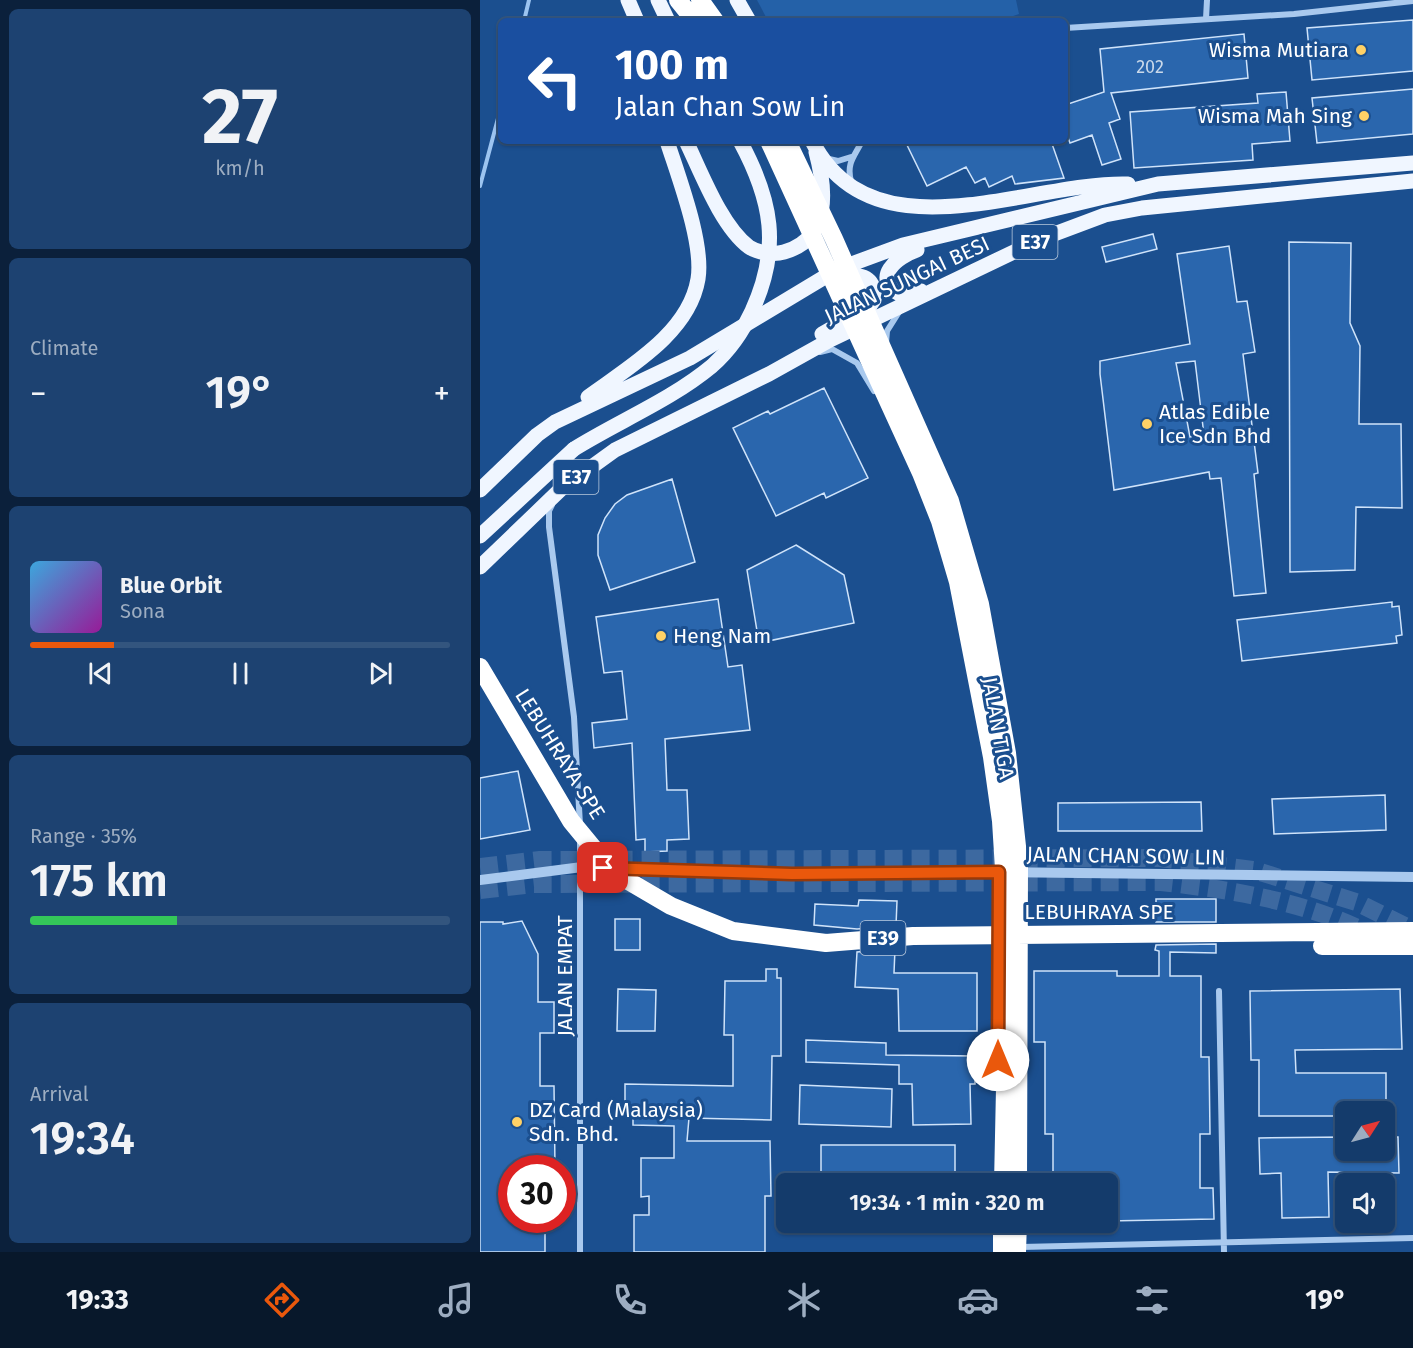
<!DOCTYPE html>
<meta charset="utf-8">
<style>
:root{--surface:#143b6b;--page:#1d4271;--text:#f1f3f6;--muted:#9dadc1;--line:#33557e;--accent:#ea580c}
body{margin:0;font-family:"Fira Sans",sans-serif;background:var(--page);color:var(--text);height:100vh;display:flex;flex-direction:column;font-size:22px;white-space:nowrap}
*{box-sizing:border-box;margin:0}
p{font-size:20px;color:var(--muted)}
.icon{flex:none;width:33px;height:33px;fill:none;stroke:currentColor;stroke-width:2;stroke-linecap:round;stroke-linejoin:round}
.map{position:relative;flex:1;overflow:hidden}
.side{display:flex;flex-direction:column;gap:9px;padding:9px;background:#0b203b;width:480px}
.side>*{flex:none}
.top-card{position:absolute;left:18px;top:18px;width:570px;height:126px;border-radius:9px;box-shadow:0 2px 4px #0004,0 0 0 2px var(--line);background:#1a4fa0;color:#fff;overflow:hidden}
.needle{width:39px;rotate:54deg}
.fabs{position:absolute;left:855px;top:1101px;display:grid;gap:12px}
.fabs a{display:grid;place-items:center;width:60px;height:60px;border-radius:9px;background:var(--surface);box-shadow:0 2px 4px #0004,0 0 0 2px var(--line);font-size:30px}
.speed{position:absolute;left:18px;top:1155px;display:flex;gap:12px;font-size:30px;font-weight:700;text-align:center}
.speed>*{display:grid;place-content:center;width:78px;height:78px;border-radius:50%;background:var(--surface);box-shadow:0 2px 4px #0004,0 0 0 2px var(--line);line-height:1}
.speed .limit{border:9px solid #d22;background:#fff;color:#111}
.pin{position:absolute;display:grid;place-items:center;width:51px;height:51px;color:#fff;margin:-26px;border-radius:12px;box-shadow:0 3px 9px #0006}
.me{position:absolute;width:66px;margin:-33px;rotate:0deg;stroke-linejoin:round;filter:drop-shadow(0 0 4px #0008)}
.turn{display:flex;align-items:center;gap:21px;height:126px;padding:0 18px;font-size:27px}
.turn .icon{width:78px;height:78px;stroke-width:2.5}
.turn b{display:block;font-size:42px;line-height:51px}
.big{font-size:45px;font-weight:600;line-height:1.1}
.side .widget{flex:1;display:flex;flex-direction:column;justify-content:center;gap:9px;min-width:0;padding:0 21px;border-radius:9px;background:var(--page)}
.side .dial{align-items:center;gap:0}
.dial b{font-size:78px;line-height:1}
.song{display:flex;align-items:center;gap:18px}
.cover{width:72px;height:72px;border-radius:9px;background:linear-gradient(135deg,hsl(200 70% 55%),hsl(300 70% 35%))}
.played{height:6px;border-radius:3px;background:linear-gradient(90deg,var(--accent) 20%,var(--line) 20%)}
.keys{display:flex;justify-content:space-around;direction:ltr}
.heat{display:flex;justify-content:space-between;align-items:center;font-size:33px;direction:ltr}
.charge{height:9px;border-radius:4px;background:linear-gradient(90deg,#34c759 35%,var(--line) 0)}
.trip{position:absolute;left:296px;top:1173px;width:342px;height:60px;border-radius:9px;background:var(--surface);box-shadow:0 2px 4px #0004,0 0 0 2px var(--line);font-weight:600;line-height:60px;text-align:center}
.menu{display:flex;height:96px;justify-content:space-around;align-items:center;background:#08182b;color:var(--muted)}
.menu .icon{width:42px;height:42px}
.menu .on{color:var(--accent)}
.menu b{font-size:27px;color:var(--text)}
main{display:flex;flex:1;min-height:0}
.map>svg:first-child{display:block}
.green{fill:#2461a8}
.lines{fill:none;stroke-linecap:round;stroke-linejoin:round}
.stream{stroke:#9cc4f0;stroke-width:4}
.building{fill:#2a66ad;stroke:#cfe3fa;stroke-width:1.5;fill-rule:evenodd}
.motorway-tunnel{stroke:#3d69a0;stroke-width:18;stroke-dasharray:18 9;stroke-linecap:butt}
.minor{stroke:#a9c9ee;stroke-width:6}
.tertiary{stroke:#a9c9ee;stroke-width:10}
.primary{stroke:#f0f6ff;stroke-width:15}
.motorway{stroke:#fff;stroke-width:18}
.primary-bridge{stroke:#f0f6ff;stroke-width:15}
.motorway-bridge{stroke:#fff;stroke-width:18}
.route-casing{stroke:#983908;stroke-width:15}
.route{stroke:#ea580c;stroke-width:10}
.poi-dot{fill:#ffd166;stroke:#1b4f8f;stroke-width:2}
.labels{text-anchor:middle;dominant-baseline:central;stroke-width:6;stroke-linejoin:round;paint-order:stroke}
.number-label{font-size:18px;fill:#cad9ea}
.shield{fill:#1b4f8f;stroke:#bbcadd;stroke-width:1.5}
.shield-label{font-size:20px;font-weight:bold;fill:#fff}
.poi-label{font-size:21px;fill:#fff;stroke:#1b4f8f;text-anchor:start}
.street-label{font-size:21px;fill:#fff;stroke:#1b4f8f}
</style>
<main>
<section class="side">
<div class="widget dial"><b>27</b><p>km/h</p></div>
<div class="widget"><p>Climate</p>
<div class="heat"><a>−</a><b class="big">19°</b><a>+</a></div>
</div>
<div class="widget">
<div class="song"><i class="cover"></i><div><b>Blue Orbit</b><p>Sona</p></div></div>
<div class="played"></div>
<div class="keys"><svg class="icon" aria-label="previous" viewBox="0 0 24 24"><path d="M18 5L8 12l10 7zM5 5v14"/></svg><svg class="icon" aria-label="pause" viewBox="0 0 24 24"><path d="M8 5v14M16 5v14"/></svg><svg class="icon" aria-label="next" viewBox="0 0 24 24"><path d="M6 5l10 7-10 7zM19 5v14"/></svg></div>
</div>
<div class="widget"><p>Range · 35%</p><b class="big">175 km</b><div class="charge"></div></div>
<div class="widget"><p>Arrival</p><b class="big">19:34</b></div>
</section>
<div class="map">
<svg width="933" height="1252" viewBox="0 0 933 1252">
<rect width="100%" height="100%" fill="#1b4f8f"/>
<!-- green -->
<path class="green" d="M277 0H536L539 14 520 21H288Z"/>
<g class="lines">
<!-- stream -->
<path class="stream" d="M44 21 49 0
M0 186 21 107"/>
</g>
<!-- building -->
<path class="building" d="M933 20V71L832 80 827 28Z
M764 34 768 78 631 93 640 119 629 123 641 159 622 165 612 135 590 143 585 129V105L624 92 620 49Z
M933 89V134L837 143 832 98Z
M806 92 810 141 772 144 773 160 654 168 650 112 778 103 777 94Z
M425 141H571L584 178 535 184 532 176 509 187 505 178 495 183 486 167 447 186Z
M673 234 677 249 626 262 622 247Z
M809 242 871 243 870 323 880 346 879 424H921L922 508 876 507 875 570 810 572Z
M749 246 757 302 767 301 775 352 763 354 778 473 774 474 786 593 754 596 741 478 730 479 729 472 634 490 620 374V361L710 344 697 254ZM715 361 724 435 710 437 696 363Z
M344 388 388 478 346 498 344 493 296 516 253 428 288 411 290 414Z
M192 479 215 562 130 590 118 555V535L125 518 135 504 147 495Z
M316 545 364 575 374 623 279 643 267 570Z
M238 599 248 667 262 665 270 730 185 739 187 790H207L209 839 187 840V851L165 852V839L156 840 152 743 114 748 112 723 147 719 142 671 124 673 116 617Z
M912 602V607L919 606 922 635 916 636 917 643 762 661 757 620Z
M38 771 50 830 0 839V778Z
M905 795 906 830 794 834 792 799Z
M721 802 722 831H578V803Z
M676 899H736V922H676Z
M379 900 417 901 416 926 377 929 334 925 335 904 378 906Z
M135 919H160V950H135Z
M42 921 58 954V1002H74V1033H60V1086H74L75 1168H32V1220L65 1222V1252H0V922H23V924Z
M736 944V953L690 952V976H721V1057H729L730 1134H720V1188H733L734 1219 627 1221V1175L573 1174V1134H565V1042H554V971H637V976H679V951L675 950 676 945Z
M415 949 414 973H497V1031H419L418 989 375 987 377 952Z
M286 969H297V978H301V1056H292L291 1120 209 1118 207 1141H290L291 1196H285V1252H154V1215H169V1196L161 1197V1158H194V1126L153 1125V1117L145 1116V1084L253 1086V1035H244L245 981H286Z
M138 989 176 990 175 1031H137Z
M920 989 922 1049 815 1050 816 1073H906V1112H866V1116H779V1060H771L770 991Z
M326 1040 406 1043V1055L495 1056V1084H490L491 1124 433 1125 432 1084H419V1065L326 1062Z
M320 1085 412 1089 411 1127 319 1124Z
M866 1137V1150H904V1137H918L919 1173 848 1172 849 1217 802 1218 801 1173 780 1174 779 1138Z
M341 1145H475V1184H341Z"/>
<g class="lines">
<!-- motorway-tunnel -->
<path class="motorway-tunnel" d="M0 867 60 860 680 858 774 870 876 902 933 930
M0 890 54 884 681 882C752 890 824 901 888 933"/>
<!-- minor -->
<path class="minor" d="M726 19 727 0
M585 28 814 14 933 1
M349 159 358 161 371 157
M371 181C366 163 375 156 382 141
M406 343 407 331 419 312
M340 352 352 349 377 363 394 391
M72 505 69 511V527L94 717 100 825
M739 991 744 1252
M541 1247 933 1238
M100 1252V841"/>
<!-- tertiary -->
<path class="tertiary" d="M0 880 102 867 312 874 519 872 933 877"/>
<!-- primary -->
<path class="primary" d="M148 0 157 21
M178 0 188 21
M257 0 269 21
M206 141C221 172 241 226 269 247 278 253 294 255 304 252 351 239 346 189 336 152
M332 141C393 260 549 181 648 184
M437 250C417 257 390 278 421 295L441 291
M342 334 389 307 394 300C396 278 381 271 362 279
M108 397C149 367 209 333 218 279 224 243 198 176 187 141
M0 490 57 435 75 422 210 358 358 269 423 245 678 184 933 163
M0 536 94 449
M0 567 81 489 135 450 289 374 350 340 561 239 625 215 662 208 933 181"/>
<!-- motorway -->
<path class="motorway" d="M198 0 215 21
M220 0 235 21"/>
<!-- primary-bridge -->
<path class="primary-bridge" d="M94 449C139 421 191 400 232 366 249 351 263 331 272 311 301 248 292 200 260 141"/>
<!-- motorway-bridge -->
<path class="motorway-bridge" d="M289 141 441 473 460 521 478 582 512 757 521 821 524 869 526 1040 523 1184
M307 141 354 239 470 501 500 604 527 753 539 865 538 1184
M0 667 91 821 133 872 191 906 253 931 346 943 433 936 933 931
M842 946H933
M522 1252V1222
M537 1252 538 1222"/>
</g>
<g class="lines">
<defs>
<path id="route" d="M123 868 312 874 519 872 518 1060"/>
</defs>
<!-- route casing -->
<use href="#route" class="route-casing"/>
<!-- route -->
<use href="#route" class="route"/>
</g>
<!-- markers -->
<g class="poi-dot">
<circle cx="881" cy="50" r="6"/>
<circle cx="884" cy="116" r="6"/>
<circle cx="667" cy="424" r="6"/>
<circle cx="181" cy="636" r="6"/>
<circle cx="37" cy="1122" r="6"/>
</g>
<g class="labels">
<!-- number labels -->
<g class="number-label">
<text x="670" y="67">202</text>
</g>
<!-- shield labels -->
<g class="shield">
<rect x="532.5" y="225" width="45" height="34" rx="4.5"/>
<rect x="73.5" y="460" width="45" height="34" rx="4.5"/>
<rect x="380.5" y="921" width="45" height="34" rx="4.5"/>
</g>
<g class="shield-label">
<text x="555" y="242">E37</text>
<text x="96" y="477">E37</text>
<text x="403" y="938">E39</text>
</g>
<!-- poi labels -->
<g class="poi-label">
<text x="869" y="50" text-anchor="end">Wisma Mutiara</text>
<text x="872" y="116" text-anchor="end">Wisma Mah Sing</text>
<text x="679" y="412">Atlas Edible<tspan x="679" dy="24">Ice Sdn Bhd</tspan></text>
<text x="193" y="636">Heng Nam</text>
<text x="49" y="1110">DZ Card (Malaysia)<tspan x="49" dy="24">Sdn. Bhd.</tspan></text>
</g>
<!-- street labels -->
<g class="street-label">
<text transform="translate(427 280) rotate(-25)">JALAN SUNGAI BESI</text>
<text transform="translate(518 728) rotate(80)">JALAN TIGA</text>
<text transform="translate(80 754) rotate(58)">LEBUHRAYA SPE</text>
<text transform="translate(646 856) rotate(1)">JALAN CHAN SOW LIN</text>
<text x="619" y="912">LEBUHRAYA SPE</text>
<text transform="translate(85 976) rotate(-90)">JALAN EMPAT</text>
</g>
</g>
</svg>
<div class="fabs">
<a><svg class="needle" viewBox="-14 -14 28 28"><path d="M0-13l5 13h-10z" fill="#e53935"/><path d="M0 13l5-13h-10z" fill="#9dadc1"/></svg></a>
<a><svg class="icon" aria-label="sound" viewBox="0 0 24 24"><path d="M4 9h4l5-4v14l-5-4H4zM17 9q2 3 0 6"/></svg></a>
</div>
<div class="speed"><div class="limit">30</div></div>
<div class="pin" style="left:123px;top:868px;background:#d93025"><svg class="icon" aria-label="arrive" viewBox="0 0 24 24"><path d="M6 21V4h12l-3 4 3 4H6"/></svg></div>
<svg class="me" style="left:518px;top:1060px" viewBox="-20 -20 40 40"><circle r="19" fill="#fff"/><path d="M0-13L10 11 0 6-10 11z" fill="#ea580c"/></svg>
<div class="trip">19:34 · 1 min · 320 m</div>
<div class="top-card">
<div class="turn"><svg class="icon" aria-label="left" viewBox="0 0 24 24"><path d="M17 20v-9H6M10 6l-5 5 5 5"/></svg><div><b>100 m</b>Jalan Chan Sow Lin</div></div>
</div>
</div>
</main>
<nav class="menu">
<b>19:33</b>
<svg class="icon on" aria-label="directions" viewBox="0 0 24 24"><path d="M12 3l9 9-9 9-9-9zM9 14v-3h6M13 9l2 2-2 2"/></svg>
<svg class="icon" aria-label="music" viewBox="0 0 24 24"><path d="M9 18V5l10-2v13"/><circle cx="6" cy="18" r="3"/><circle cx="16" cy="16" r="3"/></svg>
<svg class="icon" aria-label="phone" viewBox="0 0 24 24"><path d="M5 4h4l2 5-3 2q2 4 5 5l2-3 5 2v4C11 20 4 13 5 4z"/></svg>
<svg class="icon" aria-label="climate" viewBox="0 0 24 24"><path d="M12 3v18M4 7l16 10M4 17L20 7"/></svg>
<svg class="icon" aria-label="car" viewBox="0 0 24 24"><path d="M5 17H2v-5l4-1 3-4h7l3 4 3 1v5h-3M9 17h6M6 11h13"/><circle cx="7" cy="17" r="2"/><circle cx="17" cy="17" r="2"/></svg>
<svg class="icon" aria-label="filters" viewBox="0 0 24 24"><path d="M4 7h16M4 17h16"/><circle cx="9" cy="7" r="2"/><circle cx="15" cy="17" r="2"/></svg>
<b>19°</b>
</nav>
